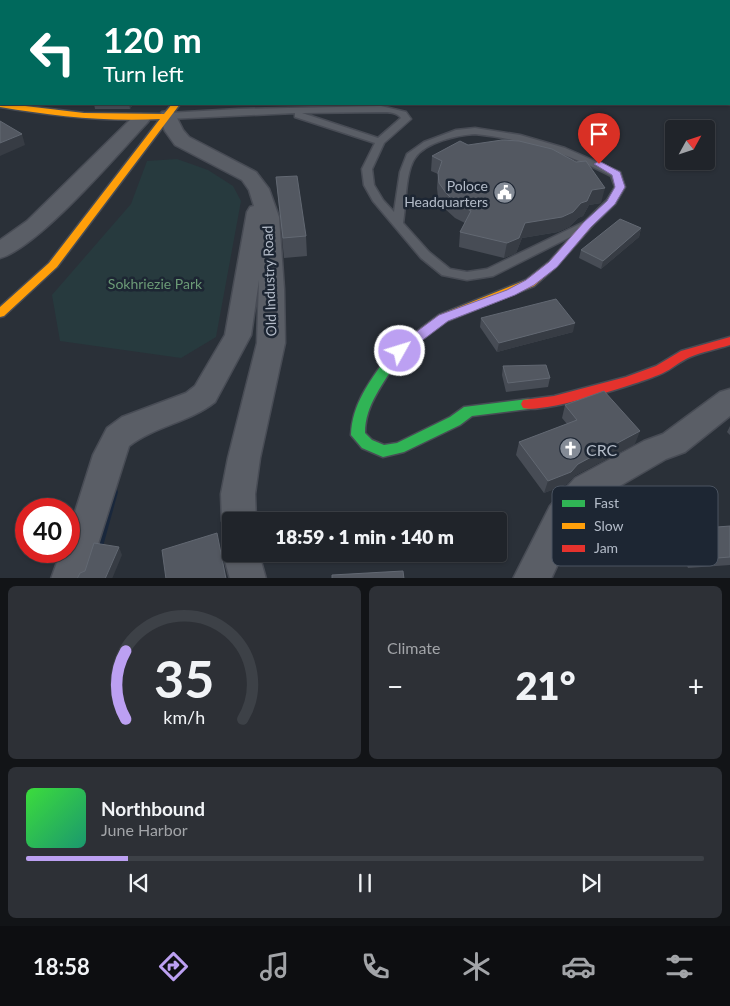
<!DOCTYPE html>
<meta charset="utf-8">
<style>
:root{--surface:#20242a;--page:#2d3036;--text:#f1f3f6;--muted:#a2a4a8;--line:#3d4147;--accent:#bca0f2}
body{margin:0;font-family:Lato,sans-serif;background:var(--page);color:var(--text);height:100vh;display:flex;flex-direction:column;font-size:19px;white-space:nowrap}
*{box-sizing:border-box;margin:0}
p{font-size:16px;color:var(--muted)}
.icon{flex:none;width:28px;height:28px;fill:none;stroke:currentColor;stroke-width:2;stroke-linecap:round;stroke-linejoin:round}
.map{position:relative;height:578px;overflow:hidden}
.drawer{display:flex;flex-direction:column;gap:8px;padding:8px;background:#121417;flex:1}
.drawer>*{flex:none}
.top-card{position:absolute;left:0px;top:0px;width:730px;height:105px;box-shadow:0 1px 4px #0004,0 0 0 1px var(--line);background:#00695c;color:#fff;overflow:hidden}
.needle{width:32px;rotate:50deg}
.buttons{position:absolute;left:665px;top:120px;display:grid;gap:10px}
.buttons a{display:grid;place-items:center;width:50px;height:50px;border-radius:5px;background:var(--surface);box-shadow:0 1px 4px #0004,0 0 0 1px var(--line);font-size:25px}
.speed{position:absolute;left:15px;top:498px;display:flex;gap:10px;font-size:25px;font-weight:700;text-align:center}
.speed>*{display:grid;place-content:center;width:65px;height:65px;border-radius:50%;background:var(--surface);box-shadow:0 1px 4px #0004,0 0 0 1px var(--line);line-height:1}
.speed .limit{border:8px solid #d22;background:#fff;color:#111}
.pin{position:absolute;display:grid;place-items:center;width:42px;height:42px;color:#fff;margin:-51px -21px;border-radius:50% 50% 50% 0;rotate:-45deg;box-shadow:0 0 5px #0007}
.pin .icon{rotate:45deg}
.me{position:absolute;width:55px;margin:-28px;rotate:51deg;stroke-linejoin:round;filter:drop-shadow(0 0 4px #0008)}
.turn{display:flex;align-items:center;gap:18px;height:105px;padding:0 20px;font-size:22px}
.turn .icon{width:65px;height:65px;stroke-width:2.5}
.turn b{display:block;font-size:35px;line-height:42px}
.big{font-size:38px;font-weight:800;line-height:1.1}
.drawer .widget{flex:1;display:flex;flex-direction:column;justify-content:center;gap:8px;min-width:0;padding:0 18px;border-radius:8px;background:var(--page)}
.drawer .dial{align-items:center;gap:0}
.dial svg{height:130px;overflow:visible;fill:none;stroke:var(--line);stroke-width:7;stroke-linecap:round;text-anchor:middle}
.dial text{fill:var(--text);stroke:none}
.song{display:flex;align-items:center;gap:15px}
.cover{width:60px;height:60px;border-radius:8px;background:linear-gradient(135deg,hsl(120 70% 55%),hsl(160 70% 35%))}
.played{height:5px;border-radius:2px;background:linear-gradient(90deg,var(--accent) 15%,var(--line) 15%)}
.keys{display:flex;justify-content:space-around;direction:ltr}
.heat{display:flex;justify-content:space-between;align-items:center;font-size:28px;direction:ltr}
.drawer .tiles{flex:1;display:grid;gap:8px;grid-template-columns:1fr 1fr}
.widget:last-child{grid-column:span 2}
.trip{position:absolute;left:222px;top:512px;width:285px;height:50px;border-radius:5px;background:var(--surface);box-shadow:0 1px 4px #0004,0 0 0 1px var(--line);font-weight:800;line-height:50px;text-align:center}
.tab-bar{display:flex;height:80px;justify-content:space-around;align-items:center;background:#0d0e11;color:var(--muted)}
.tab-bar .icon{width:35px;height:35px}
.tab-bar .current{color:var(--accent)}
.tab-bar b{font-size:22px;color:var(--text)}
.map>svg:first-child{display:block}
.green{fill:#273a3e}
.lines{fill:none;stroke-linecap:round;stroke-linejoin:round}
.stream{fill:#19273c;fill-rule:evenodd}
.lane-casing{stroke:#484c55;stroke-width:3}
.street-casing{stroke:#484c55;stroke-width:3}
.fast-casing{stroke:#484c55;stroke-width:3}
.slow-casing{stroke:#484c55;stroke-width:3}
.jam-casing{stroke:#484c55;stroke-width:3}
.lane{fill:#5a5e66;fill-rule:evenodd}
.street{fill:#5a5e66;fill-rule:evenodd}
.fast{fill:#30b455;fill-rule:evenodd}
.slow{fill:#ff9f0a;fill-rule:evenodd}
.jam{fill:#e5322d;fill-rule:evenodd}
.wall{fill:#474c55}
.shaded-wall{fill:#373c44}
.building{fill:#535861;stroke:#626872}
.route{fill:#bca0f2;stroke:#7a689d}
.labels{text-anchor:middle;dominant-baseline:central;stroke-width:5;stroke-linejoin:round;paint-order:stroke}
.poi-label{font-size:14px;fill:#b4bcc9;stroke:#1d2633;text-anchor:end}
.street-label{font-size:14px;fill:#b4bcc9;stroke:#1d2633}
.park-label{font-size:14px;fill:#6b9a76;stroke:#1d2633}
.near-poi-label{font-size:16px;fill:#b4bcc9;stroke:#1d2633;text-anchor:start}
.key{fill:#1d2633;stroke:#4a5360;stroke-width:1}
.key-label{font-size:14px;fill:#b4bcc9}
</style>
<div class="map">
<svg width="730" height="579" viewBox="0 0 730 579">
<rect width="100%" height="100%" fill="#2a3038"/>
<!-- green -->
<path class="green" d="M177 159 208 170 233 186 241 201 216 337 181 358 60 341 52 295 131 204 147 161Z"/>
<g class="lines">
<!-- stream -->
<path class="stream" d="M114 488 117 489 118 492 102 550 101 553 98 554 95 553 94 550 110 492 111 489Z"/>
<defs>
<path id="lane" d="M381 106 406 112 411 119 384 143 372 169 374 185 383 200 394 212 400 172 407 154 424 142 456 130 475 128 520 135 565 148 620 172 625 187 615 204 592 226 493 276 467 280 442 275 421 258 373 201 364 185 362 169 375 143 295 117V113L168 119 163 116 168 113 238 109ZM381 112C388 112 397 112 401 118L378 138 302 113ZM475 134C523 139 569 154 611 176L615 187 607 200 584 222 487 269 467 272 450 269 429 252 403 223C406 206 405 172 415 158 425 142 458 135 475 134Z"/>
<path id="street" d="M168 111 174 112 183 130 189 137 256 172 269 189 279 217 284 289 285 343 260 458 255 494 256 521H231V534L227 532 222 521 221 494 228 458 257 343 259 280 251 335 215 402C190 422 155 426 129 446L87 579H51L61 551H69V531L93 455 107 428 122 417 186 393 195 386 225 335 247 212 250 207 254 206 249 190 242 180 175 145 165 131 159 116 162 112Z
M141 114 147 115 150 119 147 123C117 155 38 248 0 258V240L27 221 135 115Z
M730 389V416L685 452 666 459 599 498 575 527 551 579H513L550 506 575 478 644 441 663 434 720 392Z
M231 541V554H259L266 579H230L223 554 228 542Z"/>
<path id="fast" d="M729 50H730V54H729Z
M391 355 395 357 397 360C384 384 365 404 365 433L372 440 384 445 397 443 450 417 464 407 528 399 533 400 535 404 533 408 528 409 472 416 460 425 404 452 383 457 362 448 351 435C352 404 370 381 387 357Z"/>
<path id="slow" d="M542 0H555L556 1H543Z
M0 103 84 113 164 114 172 104H180L57 267 4 316 0 317V307L49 263 160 119C106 122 53 116 0 107Z
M588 221 593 224 592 226 557 266 534 286 447 321 412 347 395 363H387L385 360 387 357 404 341 439 315 526 280 549 262 584 222Z"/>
<path id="jam" d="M729 88H730V92H729Z
M730 337V345C717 349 702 352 690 357 680 361 672 369 663 373 641 383 544 414 523 408L521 404 523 400 554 396 626 377 656 366 681 351Z"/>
</defs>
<!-- lane casing -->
<use href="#lane" class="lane-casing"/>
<!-- street casing -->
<use href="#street" class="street-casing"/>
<!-- fast casing -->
<use href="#fast" class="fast-casing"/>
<!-- slow casing -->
<use href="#slow" class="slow-casing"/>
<!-- jam casing -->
<use href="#jam" class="jam-casing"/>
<!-- lane -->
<use href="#lane" class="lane"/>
<!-- street -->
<use href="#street" class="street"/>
<!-- fast -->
<use href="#fast" class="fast"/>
<!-- slow -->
<use href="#slow" class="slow"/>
<!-- jam -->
<use href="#jam" class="jam"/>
</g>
<!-- wall -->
<path class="wall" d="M730 0V46L729 47V1Z
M94 104H133L130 109H95Z
M432 156 601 203 589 205 583 216 578 218 569 227 558 232 522 238 516 253 504 258 459 247 460 232 465 223 455 218 444 208 438 198 437 188 438 174 431 171Z
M276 177 306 236 307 256 284 258Z
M641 228 639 237 601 269 579 258 581 250Z
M481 318 573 332 497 352 480 327Z
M503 366 550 378 548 387 506 392 502 375Z
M565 405 635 444 574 476 567 484 544 493 516 455 519 442 567 424 562 418Z
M730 426V435L727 432Z
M730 526V565L688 568 674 538 679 530Z"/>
<!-- shaded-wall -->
<path class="shaded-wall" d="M0 61H1V68H0Z
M129 104H133L130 109Z
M22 134 25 145 0 156V143Z
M605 188 601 203 589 205 583 216 578 218 569 227 558 232 522 238 516 253 504 258 507 243 525 223 592 190Z
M641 228 639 237 601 269 603 261Z
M575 323 573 332 497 352 499 343Z
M640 431 635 444 574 476 567 484 544 493 548 481Z
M217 533 220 546 227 579H226Z
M119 547 122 555 112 579H105Z"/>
<!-- building -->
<path class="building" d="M100 0H146V1H100Z
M222 0H255L254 1H221Z
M460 0H495L494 1H459Z
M679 0H730V39H729V1H678Z
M0 41 1 43V61H0Z
M0 121 22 134 0 143Z
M502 140 519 141 552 149 576 162 586 161 605 188 592 190 587 201 581 203 573 212 562 217 525 223 519 238 507 243 460 232 471 211 456 203 446 193 439 183 438 173 442 161 432 156 460 141 468 145Z
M297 176 306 236 283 238 276 177Z
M620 219 641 228 603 261 581 250Z
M556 299 575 323 499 343 481 318Z
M546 365 550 378 508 383 503 366Z
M604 391 640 431 578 464 571 472 548 481 519 442 577 420 565 405Z
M730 526V557L692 560 679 530Z
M217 533 226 579H166L162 550Z
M94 543 119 547 105 579H77L80 573 85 571Z
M403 571 404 579H332V575Z"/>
<!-- route -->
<path class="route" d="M599 161 620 172 625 187 615 204 591 227 557 267 534 285 515 295 448 321 404 354H396L394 351 396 347 439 315 507 290 526 280 549 262 584 222 607 201 615 187 612 175 594 164Z"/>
<!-- icons -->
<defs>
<symbol id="civic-disc" viewBox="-11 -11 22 22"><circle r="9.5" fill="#848b96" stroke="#1d2633"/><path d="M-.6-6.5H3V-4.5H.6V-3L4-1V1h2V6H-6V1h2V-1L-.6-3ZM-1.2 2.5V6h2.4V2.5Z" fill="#fff"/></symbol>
<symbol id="church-disc" viewBox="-11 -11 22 22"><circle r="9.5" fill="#848b96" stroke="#1d2633"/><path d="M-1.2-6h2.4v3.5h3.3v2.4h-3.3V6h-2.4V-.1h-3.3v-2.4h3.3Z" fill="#fff"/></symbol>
</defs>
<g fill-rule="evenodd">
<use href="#civic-disc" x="492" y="180" width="25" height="25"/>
<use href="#church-disc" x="558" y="436" width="25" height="25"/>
</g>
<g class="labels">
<!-- poi labels -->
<g class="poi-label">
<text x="488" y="185">Poloce<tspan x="488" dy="16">Headquarters</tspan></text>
</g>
<!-- street labels -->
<g class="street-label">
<text transform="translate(269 281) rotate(-92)">Old Industry Road</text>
</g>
<!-- park labels -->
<g class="park-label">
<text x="155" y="283">Sokhriezie Park</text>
</g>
<!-- near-poi labels -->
<g class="near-poi-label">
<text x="586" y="449">CRC</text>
</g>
</g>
<!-- legend -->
<rect x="552" y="486" width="166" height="80" rx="8" class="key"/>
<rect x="562" y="500" width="23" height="7" fill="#30b455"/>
<rect x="562" y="523" width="23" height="6" fill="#ff9f0a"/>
<rect x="562" y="545" width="23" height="7" fill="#e5322d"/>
<g class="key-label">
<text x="594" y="508">Fast</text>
<text x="594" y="531">Slow</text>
<text x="594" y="553">Jam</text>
</g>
</svg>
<div class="buttons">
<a><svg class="needle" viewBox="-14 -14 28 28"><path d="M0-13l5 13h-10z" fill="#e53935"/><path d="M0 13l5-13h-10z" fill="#a2a4a8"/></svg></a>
</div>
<div class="speed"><div class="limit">40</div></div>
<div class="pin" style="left:599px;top:164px;background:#d93025"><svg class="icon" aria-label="arrive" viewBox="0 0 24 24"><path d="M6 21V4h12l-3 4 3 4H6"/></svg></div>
<svg class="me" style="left:400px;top:351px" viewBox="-20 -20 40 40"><circle r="17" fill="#bca0f2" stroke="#fff" stroke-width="3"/><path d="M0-11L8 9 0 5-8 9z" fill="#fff"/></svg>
<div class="trip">18:59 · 1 min · 140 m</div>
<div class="top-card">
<div class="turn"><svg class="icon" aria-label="left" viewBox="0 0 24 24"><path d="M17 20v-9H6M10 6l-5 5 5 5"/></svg><div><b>120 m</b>Turn left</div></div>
</div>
</div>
<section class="drawer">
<div class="tiles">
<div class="widget dial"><svg viewBox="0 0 100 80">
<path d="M14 69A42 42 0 1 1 86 69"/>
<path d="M14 69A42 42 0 0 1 14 27" stroke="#bca0f2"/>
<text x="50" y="56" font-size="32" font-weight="700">35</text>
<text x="50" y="72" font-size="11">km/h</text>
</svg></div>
<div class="widget"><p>Climate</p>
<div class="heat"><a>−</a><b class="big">21°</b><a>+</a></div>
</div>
<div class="widget">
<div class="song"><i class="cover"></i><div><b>Northbound</b><p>June Harbor</p></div></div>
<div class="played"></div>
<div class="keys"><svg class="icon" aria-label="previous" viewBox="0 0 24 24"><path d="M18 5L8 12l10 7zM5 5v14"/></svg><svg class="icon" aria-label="pause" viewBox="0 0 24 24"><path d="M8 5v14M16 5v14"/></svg><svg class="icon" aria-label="next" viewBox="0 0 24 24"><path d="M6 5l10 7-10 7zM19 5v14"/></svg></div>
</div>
</div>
</section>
<nav class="tab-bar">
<b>18:58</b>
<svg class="icon current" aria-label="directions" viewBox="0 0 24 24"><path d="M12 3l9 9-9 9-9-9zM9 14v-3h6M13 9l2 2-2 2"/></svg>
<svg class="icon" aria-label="music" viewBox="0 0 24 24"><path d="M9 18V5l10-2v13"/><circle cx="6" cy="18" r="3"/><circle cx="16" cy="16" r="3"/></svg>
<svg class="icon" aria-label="phone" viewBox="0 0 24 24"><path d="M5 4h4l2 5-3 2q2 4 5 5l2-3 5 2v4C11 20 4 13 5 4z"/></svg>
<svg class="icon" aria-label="climate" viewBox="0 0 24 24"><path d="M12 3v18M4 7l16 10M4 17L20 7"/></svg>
<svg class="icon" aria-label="car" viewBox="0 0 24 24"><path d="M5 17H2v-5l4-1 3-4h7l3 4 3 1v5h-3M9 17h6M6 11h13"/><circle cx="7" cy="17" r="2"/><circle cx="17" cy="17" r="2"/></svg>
<svg class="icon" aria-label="filters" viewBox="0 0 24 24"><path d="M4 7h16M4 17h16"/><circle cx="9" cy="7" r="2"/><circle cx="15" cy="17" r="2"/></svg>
</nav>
